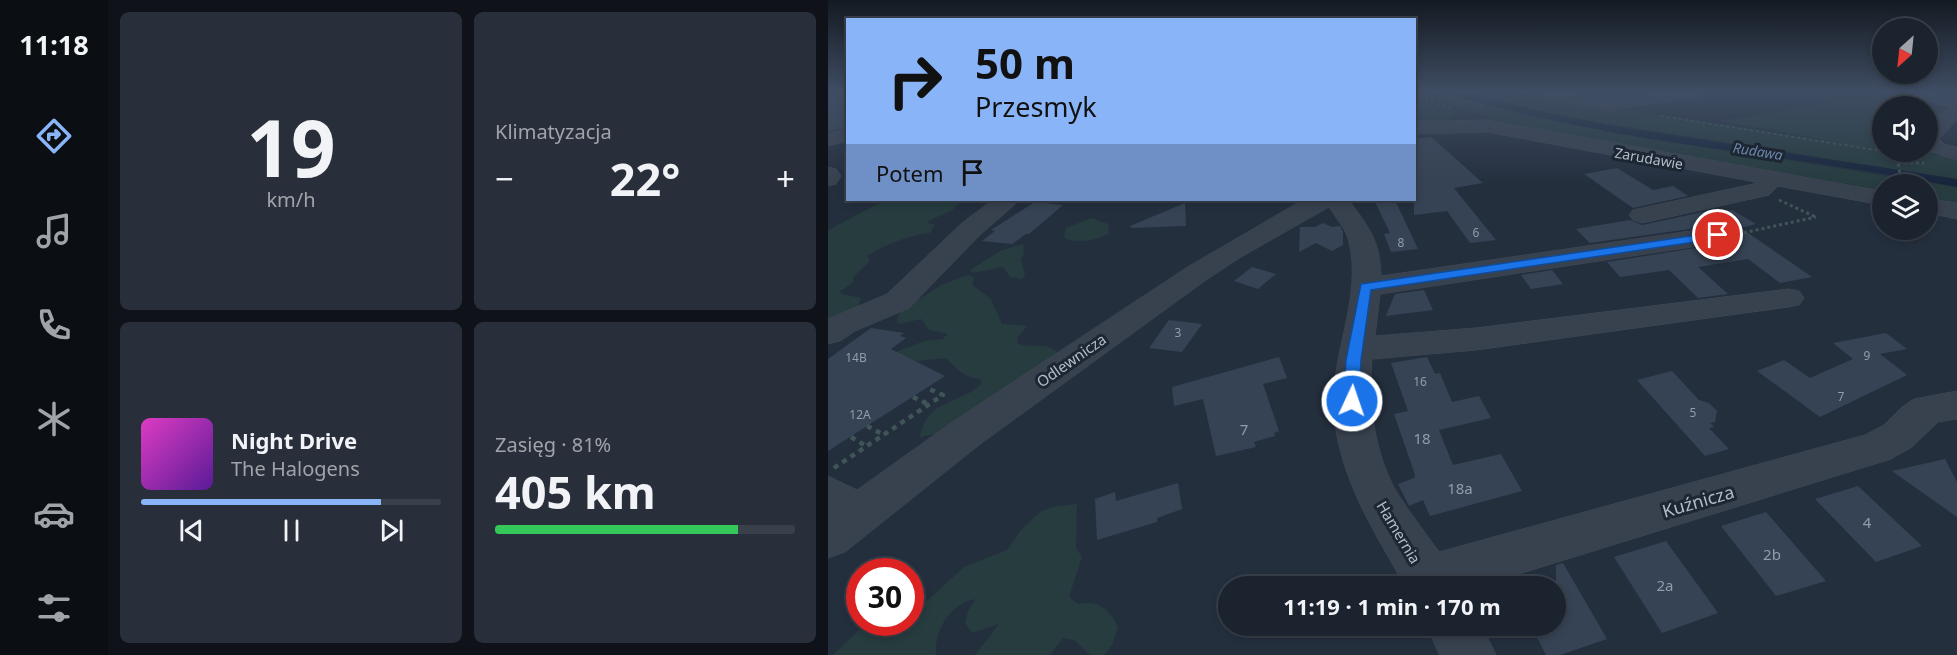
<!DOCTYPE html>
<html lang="pl">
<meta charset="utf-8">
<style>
:root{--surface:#1b232e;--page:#282f3a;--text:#f1f3f6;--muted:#a0a4aa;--line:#39404a;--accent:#8ab4f8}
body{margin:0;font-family:"Noto Sans",sans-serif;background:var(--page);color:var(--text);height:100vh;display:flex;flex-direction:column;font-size:22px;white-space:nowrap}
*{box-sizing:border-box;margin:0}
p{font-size:20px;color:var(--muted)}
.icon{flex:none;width:33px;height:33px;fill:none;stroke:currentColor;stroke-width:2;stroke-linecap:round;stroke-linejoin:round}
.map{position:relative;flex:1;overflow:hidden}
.panel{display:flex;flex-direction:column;gap:12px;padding:12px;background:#0f1319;width:720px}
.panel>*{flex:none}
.top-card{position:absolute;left:18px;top:18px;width:570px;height:183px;border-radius:0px;box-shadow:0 3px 9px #0003,0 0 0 2px var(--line);background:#8ab4f8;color:#111;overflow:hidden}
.needle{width:39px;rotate:207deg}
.controls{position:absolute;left:1044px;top:18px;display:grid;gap:12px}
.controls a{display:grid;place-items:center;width:66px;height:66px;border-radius:50%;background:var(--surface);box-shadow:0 3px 9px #0003,0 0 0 2px var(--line);font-size:30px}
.speed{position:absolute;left:18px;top:558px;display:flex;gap:12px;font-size:30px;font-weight:700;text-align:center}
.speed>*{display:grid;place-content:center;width:78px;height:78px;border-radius:50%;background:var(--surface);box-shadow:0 3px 9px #0003,0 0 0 2px var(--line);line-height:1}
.speed .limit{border:9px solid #d22;background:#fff;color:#111}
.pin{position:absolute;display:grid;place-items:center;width:51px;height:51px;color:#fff;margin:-26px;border:3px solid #fff;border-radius:50%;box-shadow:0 2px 6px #0007}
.me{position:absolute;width:66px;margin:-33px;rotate:3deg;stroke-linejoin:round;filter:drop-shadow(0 0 4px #0008)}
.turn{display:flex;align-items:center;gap:21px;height:126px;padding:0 30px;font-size:27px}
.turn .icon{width:78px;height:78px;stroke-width:2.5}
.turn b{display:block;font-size:42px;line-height:51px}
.then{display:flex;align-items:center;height:57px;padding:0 30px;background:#0003;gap:12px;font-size:22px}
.big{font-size:45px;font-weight:700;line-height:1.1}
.panel .card{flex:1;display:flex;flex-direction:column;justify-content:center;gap:9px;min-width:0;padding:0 21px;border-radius:9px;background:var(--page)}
.panel .dial{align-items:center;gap:0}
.dial b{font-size:78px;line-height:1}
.song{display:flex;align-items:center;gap:18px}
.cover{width:72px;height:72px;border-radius:9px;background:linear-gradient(135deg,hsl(310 70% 55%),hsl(270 70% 35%))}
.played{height:6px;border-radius:3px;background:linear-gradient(90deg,var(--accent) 80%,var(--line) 80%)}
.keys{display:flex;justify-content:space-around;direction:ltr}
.heat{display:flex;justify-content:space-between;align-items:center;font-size:33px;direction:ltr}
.charge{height:9px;border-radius:4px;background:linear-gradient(90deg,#34c759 81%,var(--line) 0)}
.panel .tiles{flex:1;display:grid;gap:12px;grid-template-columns:repeat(2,1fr)}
.trip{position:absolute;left:390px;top:576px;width:348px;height:60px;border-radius:30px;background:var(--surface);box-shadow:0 3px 9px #0003,0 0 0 2px var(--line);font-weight:700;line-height:60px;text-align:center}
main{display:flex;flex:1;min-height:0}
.dock{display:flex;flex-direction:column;width:108px;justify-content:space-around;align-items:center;background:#0b0e12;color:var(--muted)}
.dock .icon{width:42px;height:42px}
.dock .selected{color:var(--accent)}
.dock b{font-size:27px;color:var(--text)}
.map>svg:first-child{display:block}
.green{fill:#263c3f}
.water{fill:#17263c}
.building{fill:#364354}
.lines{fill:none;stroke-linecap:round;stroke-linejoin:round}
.minor-casing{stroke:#414a57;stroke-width:1}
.path-far2{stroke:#3f5557;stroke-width:2;stroke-dasharray:3 3;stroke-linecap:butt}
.path-far1{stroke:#3f5557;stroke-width:3;stroke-dasharray:3 3;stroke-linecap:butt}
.path{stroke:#3f5557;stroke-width:4.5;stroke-dasharray:5 5;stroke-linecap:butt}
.minor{fill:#38414e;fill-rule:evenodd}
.route{fill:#1a73e8;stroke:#114b97;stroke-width:1.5}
.labels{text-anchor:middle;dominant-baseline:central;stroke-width:6;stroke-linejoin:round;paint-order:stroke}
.number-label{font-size:12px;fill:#929caa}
.far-water-label{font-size:14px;font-style:italic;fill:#6d86a8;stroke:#1d2633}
.far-street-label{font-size:14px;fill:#b4bcc9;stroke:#1d2633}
.street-label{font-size:15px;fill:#b4bcc9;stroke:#1d2633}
.near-number-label{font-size:15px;fill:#929caa}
.near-street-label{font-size:18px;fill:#b4bcc9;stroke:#1d2633}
</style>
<main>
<nav class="dock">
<b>11:18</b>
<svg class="icon selected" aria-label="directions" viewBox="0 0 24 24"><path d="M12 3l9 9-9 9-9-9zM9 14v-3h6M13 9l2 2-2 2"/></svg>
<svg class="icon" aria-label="music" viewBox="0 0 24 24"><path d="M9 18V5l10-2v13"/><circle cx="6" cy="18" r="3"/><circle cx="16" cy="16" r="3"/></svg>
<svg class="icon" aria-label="phone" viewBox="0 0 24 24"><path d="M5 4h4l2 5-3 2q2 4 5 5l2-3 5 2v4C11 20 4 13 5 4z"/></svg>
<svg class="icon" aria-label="climate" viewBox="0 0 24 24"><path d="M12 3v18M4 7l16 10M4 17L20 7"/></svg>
<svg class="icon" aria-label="car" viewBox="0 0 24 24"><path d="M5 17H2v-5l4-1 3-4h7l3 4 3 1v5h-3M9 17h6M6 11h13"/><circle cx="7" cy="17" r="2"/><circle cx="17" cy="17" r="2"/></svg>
<svg class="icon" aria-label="filters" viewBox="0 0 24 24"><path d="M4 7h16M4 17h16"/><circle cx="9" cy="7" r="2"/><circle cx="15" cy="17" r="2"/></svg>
</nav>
<section class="panel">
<div class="tiles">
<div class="card dial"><b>19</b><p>km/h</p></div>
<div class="card"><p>Klimatyzacja</p>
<div class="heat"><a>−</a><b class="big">22°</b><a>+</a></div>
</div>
<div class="card">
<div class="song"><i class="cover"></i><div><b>Night Drive</b><p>The Halogens</p></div></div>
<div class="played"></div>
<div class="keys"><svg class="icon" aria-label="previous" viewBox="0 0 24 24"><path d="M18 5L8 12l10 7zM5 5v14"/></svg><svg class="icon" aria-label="pause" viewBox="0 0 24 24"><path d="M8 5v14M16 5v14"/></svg><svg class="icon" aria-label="next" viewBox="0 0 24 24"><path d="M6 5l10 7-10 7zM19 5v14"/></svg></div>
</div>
<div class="card"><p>Zasięg · 81%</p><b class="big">405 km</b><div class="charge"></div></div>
</div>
</section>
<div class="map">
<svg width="1129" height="655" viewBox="0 0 1129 655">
<rect width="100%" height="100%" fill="#242f3e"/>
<!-- green -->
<path class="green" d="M587 92H615L667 107 666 100 639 92H712L789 108 1019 144 893 121 1037 97 1060 106H1054V152H1091L1129 158V179L780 124 775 131 1129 187V203L1100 198V184H1054V190L740 135 663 119 658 115 587 96Z
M741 92C756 92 771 95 785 95 801 95 818 92 834 92L837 94 783 101Z
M594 102 618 108 627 114 618 122 587 125 586 104Z
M58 200H135L123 211 100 221 101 224H107L102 233C80 235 57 245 39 256L42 261 26 276 25 283 12 291 14 294 33 298 30 306 0 319V230Z
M263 218 280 224 281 233C272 240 245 245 236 237L238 228Z
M195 244 196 254 193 259 197 275 194 279 182 277 175 267 144 273 142 270 172 251Z
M140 275 146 277 144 285 163 299 174 324 199 326 190 337 189 343C202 349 217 342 228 351V366L170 391 153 407 112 433 92 437C99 398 133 405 154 383L152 379C137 378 128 369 118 358L89 361 66 353 96 341 114 339 120 334 101 330 93 319 72 324 69 321 72 312 68 309 93 298 113 285Z
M249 504 248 548 254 557 241 597 250 604C270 600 282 609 290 627L284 645 276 655H262L246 640 235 638 222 655H147L171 624 144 633 137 623 140 611 148 599C123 603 106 629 108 655H5L38 623 82 622 83 608 100 600 136 567 179 550 192 531 212 512 224 507Z"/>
<!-- water -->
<path class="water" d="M615 92H639L711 111 792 127 1129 179V187C958 153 782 144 615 92Z"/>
<!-- building -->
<path class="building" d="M20 92V126L0 132V97Z
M603 137 655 183 626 188 668 240 642 243 619 211 586 215V139Z
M789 168 825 190 845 186 860 196 805 208 756 174Z
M546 200H567L590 249 563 252 556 234 562 233Z
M207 202 235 205 201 234H198L184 244 154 241 167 231 163 230Z
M357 203 358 226 303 228 302 226Z
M884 210 889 213 904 210 928 224 913 228 984 277 952 283 920 259 870 267 900 294 870 298 841 270 792 277 779 262 899 243 905 236 899 227 890 225 762 243 748 229 802 220 814 225Z
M495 223 504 227 512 226 515 232V245L504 251 488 243 471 252 472 227H487Z
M424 267 448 274 430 289 406 281Z
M724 270 735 284 703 289 693 275Z
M596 290 605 310 558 316 567 294Z
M341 320 374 324 354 352 321 348Z
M43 328 76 333 72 336 78 338 63 349 117 376 0 451V359Z
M1058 333 1079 349 1052 354 1079 375 992 417 929 371 956 360 982 378 1025 359 1005 343Z
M451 357 459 378 435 384 451 431 446 433 447 436 426 442 428 447 388 456 375 399 346 406 344 387Z
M599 357 607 374 612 373 624 402 651 396 663 418 611 430 625 465 673 454 694 491 602 516 595 500 581 506 570 484 586 478 587 475 566 414 580 411 563 363Z
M844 371 871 400 881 403 889 411 887 422 882 423 886 427 881 428 901 449 877 456 809 380Z
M1117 459 1129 482V517L1064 471Z
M350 483 354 509 329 518V522L269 540 267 499 287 492 288 501Z
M1030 486 1094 546 1048 562 987 499Z
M938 512 998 581 948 596 893 526Z
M838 541 890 613 834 633 786 557Z
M735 563 779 639 732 655H718L703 626H728V565Z"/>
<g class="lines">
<defs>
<path id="minor" d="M709 92H742L781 100 835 92H877L874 96 868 97 781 110 712 96Z
M1082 92H1108L1129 98V120L1111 139 1116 144 1129 147V160L1100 151V128L1112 114 1123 108 1085 96Z
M659 120 1054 191V205L950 186 941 195 814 223 805 220 801 215 805 210 925 184 928 182 659 132 586 134V122Z
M20 128V141L0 146V134Z
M0 167 8 169 13 176 8 184 0 186Z
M1100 199 1129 203V219L1100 213Z
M165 200H192L152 235 81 308 27 331 12 341 0 344V319L59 294 134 223Z
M475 200H521C541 228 552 240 553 276L890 227 899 229 903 235 899 241 890 243 552 294 547 336 648 328 960 289 971 291 976 298 971 305 960 307 648 350 544 359C540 402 546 452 568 491 581 512 597 532 611 552L1037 435 1056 425 1074 407 1086 399 1129 391V419L1110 422 1084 447 1063 459 652 586H577C546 531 512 480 506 414 501 357 535 298 521 242 518 229 508 218 501 207L413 257 378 280 151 445 17 552 0 558V476L29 490 123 423 358 268Z
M599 626H654L668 655H612Z"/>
</defs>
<!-- minor casing -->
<use href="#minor" class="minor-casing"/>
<!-- path-far2 -->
<path class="path-far2" d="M605 92 656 106
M586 97 623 108
M833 116 1054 151
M1055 152 1090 156
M1069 160V156H1073"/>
<!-- path-far1 -->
<path class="path-far1" d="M1069 158 1074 184
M1070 163H1096
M951 200 988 217
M910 234 988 217"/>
<!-- path -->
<path class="path" d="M85 397 100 404
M39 426 54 434
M23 437 38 446
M6 468 115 395 99 388"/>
<!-- minor -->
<use href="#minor" class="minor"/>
</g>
<!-- sky -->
<linearGradient id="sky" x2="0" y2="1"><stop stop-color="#141a22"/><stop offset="0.5" stop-color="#3f4d63"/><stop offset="1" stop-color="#3f4d63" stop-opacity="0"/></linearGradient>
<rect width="1129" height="183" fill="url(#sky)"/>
<!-- route -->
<path class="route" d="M890 232 894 233V238L543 290 533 360 531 401 529 405H518L516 401 518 360 533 284Z"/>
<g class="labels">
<!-- number labels -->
<g class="number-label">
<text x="648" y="232">6</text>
<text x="573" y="242">8</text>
<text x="350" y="332">3</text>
<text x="1039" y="355">9</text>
<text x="28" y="357">14B</text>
<text x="592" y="381">16</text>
<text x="1013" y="396">7</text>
<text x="865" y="412">5</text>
<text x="32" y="414">12A</text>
</g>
<!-- far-water labels -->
<g class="far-water-label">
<text transform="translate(930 151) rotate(9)">Rudawa</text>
</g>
<!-- far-street labels -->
<g class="far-street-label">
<text transform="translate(821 158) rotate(10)">Zarudawie</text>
</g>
<!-- street labels -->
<g class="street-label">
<text transform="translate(243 360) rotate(-35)">Odlewnicza</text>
<text transform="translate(571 532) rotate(59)">Hamernia</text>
</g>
<!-- near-number labels -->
<g class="near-number-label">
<text x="416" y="429">7</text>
<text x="594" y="438">18</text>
<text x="632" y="488">18a</text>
<text x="1039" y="522">4</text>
<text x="944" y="554">2b</text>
<text x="837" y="585">2a</text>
</g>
<!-- near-street labels -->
<g class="near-street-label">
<text transform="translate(870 501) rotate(-16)">Kuźnicza</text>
</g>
</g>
</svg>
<div class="controls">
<a><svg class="needle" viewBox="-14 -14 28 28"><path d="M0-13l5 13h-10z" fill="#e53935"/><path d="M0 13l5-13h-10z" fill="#a0a4aa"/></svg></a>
<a><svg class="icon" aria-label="sound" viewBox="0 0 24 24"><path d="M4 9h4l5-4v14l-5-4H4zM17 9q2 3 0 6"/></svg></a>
<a><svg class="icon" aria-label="layers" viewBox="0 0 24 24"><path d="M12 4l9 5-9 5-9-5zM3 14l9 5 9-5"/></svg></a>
</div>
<div class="speed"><div class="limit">30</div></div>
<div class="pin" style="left:890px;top:235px;background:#d93025"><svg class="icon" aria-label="arrive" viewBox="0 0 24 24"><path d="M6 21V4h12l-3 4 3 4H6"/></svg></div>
<svg class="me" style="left:524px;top:401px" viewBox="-20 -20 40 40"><circle r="17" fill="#1a73e8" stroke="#fff" stroke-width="3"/><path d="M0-11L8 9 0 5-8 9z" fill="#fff"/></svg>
<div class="trip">11:19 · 1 min · 170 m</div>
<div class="top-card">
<div class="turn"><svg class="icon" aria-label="right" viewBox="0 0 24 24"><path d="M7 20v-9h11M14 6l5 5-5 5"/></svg><div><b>50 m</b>Przesmyk</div></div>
<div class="then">Potem<svg class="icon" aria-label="arrive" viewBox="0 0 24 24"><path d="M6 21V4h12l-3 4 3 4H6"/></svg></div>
</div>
</div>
</main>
